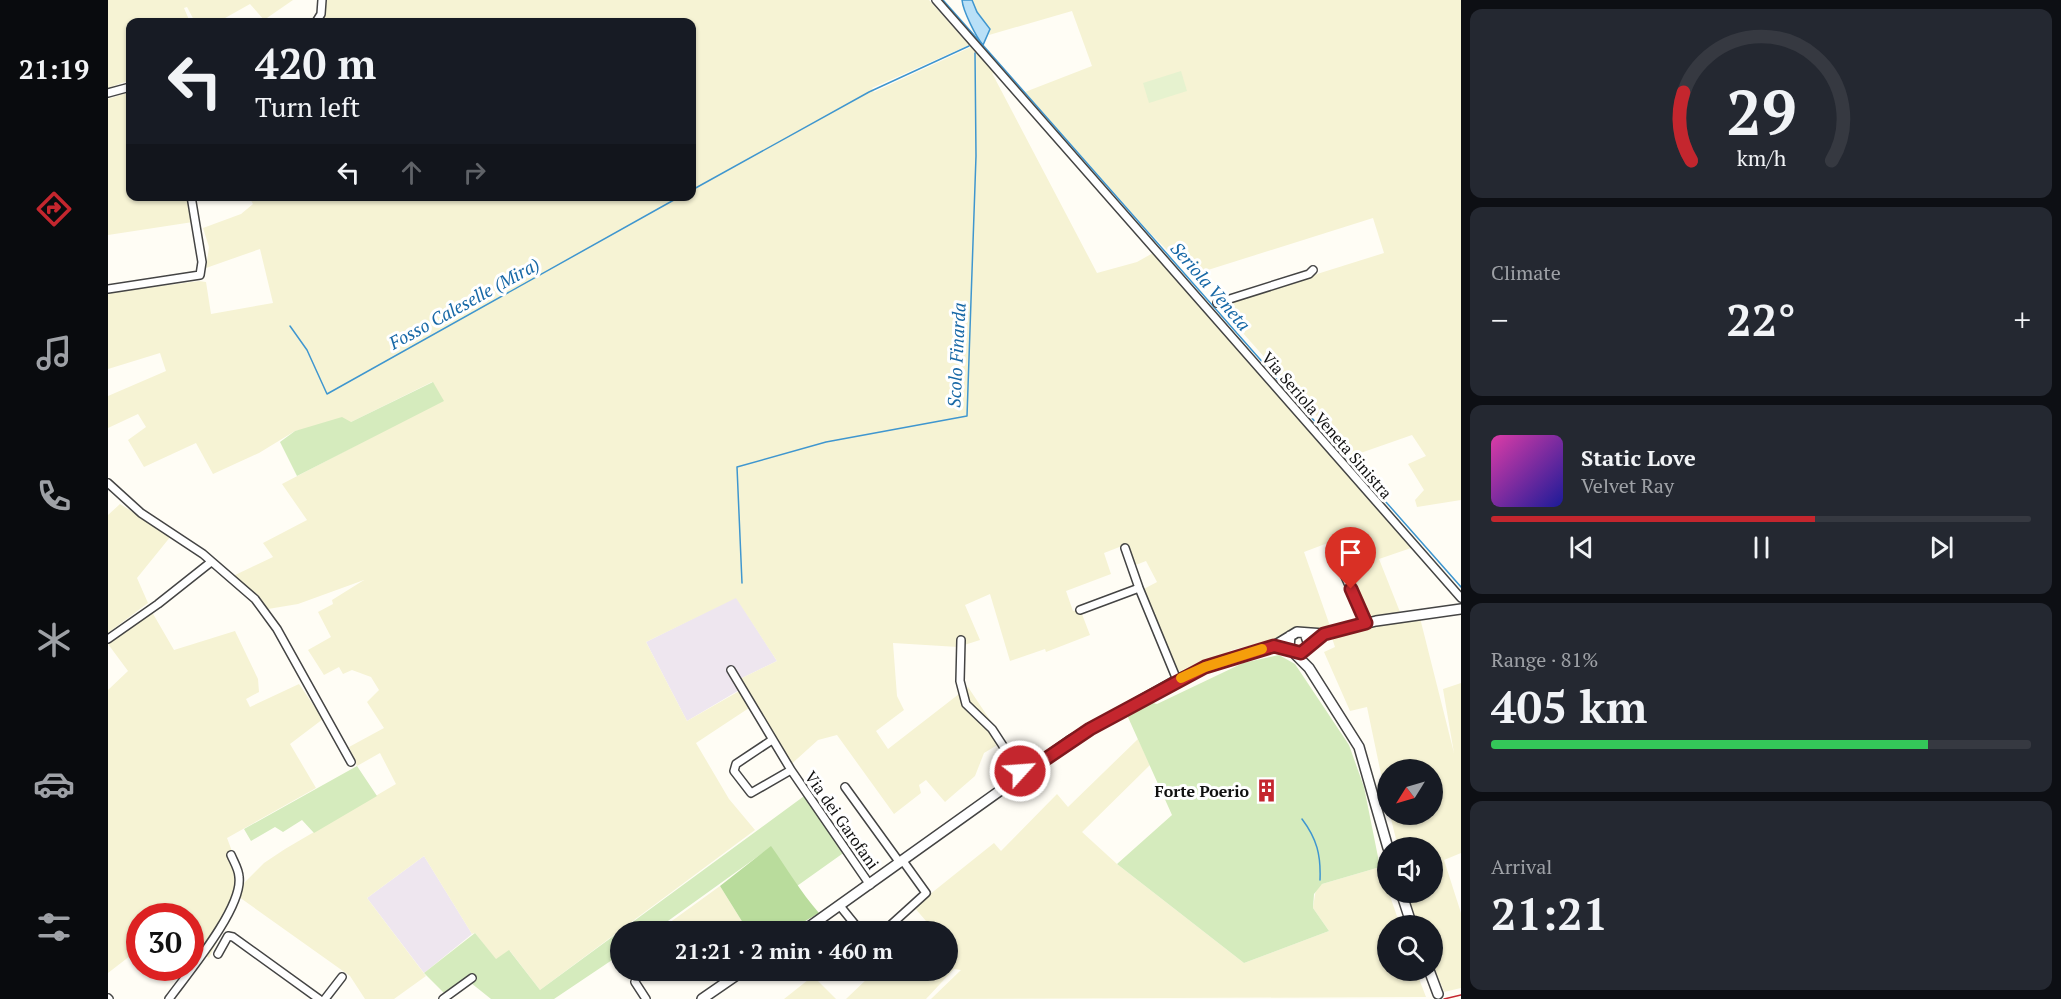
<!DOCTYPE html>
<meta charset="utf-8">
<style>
:root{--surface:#171b24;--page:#242831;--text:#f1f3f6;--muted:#9ea1a6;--line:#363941;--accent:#c4262e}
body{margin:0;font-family:"PT Serif",serif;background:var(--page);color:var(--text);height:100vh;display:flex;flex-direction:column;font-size:22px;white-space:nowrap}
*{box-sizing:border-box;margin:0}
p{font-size:20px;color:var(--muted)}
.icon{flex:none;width:33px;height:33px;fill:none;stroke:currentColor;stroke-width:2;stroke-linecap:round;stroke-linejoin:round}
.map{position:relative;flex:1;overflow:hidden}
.panel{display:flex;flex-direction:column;gap:9px;padding:9px;background:#0d0f14;width:600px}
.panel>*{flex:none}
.banner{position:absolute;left:18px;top:18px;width:570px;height:183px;border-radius:12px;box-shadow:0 2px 4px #0004;background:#171b24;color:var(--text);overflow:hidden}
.needle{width:39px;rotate:233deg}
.buttons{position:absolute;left:1269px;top:759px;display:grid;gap:12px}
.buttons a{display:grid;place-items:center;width:66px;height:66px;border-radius:50%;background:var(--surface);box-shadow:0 2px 4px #0004;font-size:30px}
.speed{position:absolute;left:18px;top:903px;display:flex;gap:12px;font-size:30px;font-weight:700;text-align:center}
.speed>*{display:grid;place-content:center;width:78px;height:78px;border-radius:50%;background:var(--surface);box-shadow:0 2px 4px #0004;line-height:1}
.speed .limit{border:9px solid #d22;background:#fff;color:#111}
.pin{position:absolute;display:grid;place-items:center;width:51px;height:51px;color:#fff;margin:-62px -26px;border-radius:50% 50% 50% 0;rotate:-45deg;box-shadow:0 0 6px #0007}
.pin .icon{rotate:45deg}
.me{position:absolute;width:66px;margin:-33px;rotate:64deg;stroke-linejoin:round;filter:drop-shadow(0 0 4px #0008)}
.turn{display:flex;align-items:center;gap:21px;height:126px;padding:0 30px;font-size:27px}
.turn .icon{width:78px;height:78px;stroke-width:2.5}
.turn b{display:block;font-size:42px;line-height:51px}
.lanes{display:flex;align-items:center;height:57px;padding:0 30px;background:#0003;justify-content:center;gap:30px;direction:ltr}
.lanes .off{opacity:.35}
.big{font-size:45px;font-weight:800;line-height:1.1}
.panel .widget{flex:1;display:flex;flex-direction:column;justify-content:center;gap:9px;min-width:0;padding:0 21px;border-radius:12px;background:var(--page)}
.panel .dial{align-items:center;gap:0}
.dial svg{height:156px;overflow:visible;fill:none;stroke:var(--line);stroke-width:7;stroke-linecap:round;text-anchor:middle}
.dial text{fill:var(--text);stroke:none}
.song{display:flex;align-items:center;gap:18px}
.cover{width:72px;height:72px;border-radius:9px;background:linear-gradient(135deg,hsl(320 70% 55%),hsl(240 70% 35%))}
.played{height:6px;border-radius:3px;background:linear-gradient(90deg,var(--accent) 60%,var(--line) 60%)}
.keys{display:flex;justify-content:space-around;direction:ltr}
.heat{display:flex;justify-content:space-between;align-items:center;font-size:33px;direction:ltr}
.charge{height:9px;border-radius:4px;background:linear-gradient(90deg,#34c759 81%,var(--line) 0)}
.trip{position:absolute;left:502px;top:921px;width:348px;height:60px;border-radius:30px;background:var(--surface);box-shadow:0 2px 4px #0004;font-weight:800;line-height:60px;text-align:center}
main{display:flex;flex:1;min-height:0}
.tabs{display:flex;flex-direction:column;width:108px;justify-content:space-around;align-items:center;background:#090b0e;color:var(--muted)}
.tabs .icon{width:42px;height:42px}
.tabs .selected{color:var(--accent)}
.tabs b{font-size:27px;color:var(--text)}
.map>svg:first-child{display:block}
.industrial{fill:#eee6ef}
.farmland{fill:#f6f3d4;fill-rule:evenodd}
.green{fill:#d5ebbd}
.forest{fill:#b9dc9c}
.pitch{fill:#e6f2cf}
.water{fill:#b9e0f7;stroke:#3f96cf;stroke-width:1.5}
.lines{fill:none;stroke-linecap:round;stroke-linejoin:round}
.stream{stroke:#3f96cf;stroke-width:1.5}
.minor-casing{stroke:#444;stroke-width:10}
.tertiary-casing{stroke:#444;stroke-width:12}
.minor{stroke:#fff;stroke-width:7}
.tertiary{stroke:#fff;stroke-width:9}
.rail{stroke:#c4262e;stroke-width:1.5}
.route-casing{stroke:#7f191e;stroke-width:15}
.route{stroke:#c4262e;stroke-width:10}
.slow{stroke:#f59e0b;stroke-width:10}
.labels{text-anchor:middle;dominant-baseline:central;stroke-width:6;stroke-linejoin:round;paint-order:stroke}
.street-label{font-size:16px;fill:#111;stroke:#fff}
.poi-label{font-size:16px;font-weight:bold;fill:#111;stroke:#fff;text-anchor:end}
.water-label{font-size:18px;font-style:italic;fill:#1768a6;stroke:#fff}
</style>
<main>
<nav class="tabs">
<b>21:19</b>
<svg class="icon selected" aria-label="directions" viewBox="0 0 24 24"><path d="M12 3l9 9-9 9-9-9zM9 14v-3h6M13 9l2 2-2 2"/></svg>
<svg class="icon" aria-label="music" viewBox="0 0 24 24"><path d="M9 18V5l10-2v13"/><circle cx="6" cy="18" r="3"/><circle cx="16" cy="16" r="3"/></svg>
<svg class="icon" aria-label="phone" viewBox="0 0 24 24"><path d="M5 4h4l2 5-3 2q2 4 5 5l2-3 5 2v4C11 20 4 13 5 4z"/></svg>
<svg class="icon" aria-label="climate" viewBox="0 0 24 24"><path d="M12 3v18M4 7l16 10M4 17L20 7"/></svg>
<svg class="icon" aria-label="car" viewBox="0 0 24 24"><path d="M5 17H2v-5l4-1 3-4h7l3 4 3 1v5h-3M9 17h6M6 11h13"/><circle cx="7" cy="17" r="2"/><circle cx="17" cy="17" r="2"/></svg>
<svg class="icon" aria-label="filters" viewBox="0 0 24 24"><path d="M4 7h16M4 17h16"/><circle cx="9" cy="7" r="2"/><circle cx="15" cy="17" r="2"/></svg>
</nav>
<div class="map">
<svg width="1353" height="999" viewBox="0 0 1353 999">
<rect width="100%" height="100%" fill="#fffdf5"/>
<!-- industrial -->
<path class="industrial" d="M628 597 669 661 632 679 633 689 579 721 538 642Z
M316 856 364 934 316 973 259 898Z"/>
<!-- farmland -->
<path class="farmland" d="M0 0H185L156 20 142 4 110 22H87L79 7 76 8 82 22H22V80L0 88Z
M219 0H821L861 45 764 88 766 92 863 47 888 75 884 73 989 273 1029 262 1045 253 1303 548 1271 559 1292 612 1259 618 1225 541 1196 552 1222 626 1124 650 1065 677 1032 591 1049 582 1038 561 1020 568 1014 546 996 553 1003 574 958 591 965 611 972 609 982 635 938 652 937 649 902 661 882 594 857 605 872 640 850 647 785 643 789 696 796 710 768 731 780 749 860 687 896 741 876 753 867 776 837 802 818 780 811 785 813 793 786 814 729 735 710 740 679 768 644 706 588 743 621 799 647 830 432 990 402 951 388 960 367 933 364 934 316 856 259 898 318 976 286 999H257L242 976 131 897 101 958 83 944 82 916H32L31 949 0 973V690L20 671 0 644 44 612 66 650 127 631 150 679 151 692 138 699 142 707 191 684 215 719 182 744 208 788 119 838 136 883 156 863 177 849 288 784 272 753 249 766 241 747 276 728 259 702 271 690 263 677 244 670 235 674 231 667 216 675 200 650 223 637 210 612 225 604 224 600 256 580 190 604 160 609 150 595 125 576 165 557 155 543 199 520 174 484 335 400 324 382 243 422 187 431 151 453 105 474 88 443 36 467 20 440 38 427 30 414 0 428V396L58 371 52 353 0 369V293L91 281 98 282 103 314 165 303 152 249 98 268 101 247 95 228 133 214 145 204 141 197 584 196V22H213ZM628 598 669 661 632 679 633 690 579 721 538 642Z
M864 0H1353V500L1309 507 1307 500 1316 490 1300 464 1318 456 1304 435 1244 456 1110 305 1276 253 1265 218 1084 275 1040 231 917 92 984 66 964 11 881 35 882 29 869 12Z
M22 92V196L79 197 85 222 0 235V99Z
M12 504 63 536 29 578 40 603 0 633V515Z
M1312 618 1346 753 1335 689 1353 683V853L1336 860 1353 913V988L1336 992 1325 964 1324 926 1310 925 1298 893 1324 892V848L1290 847 1282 815 1324 814V770H1280L1279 803 1259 707 1242 711 1216 652 1227 647 1223 635Z
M1030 739 1042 765 974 832 1009 864 1136 963 1221 931 1205 908 1208 888 1214 884 1272 867 1292 925 1280 926V970L1308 971 1318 997 823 999 853 970 846 969 818 999H738L761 977 757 971H793L798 975 803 971 840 970V932L806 931 818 921 806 907 886 843 893 851 949 794 960 807Z
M612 886 640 931H598L593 924 578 931H550Z
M705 976 728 999H676Z"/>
<!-- green -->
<path class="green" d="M325 382 336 401 189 476 172 442 187 431 234 417 243 422Z
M1171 655 1187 664 1241 745 1256 787 1272 867 1214 884 1206 894 1205 908 1221 931 1136 963 1009 864 1064 815 1019 715 1041 702 1049 704 1135 663Z
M249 766 269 796 206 833 194 820 175 832 167 827 143 841 136 829Z
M703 791 741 849 689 886 663 847 546 931 513 932V954L446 999H383L363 983 337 994 316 973 367 933 388 959 401 950 432 990Z"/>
<!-- forest -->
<path class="forest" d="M663 846C680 870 692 891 711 913L680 931H640L612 886Z"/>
<!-- pitch -->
<path class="pitch" d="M1073 71 1079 91 1041 103 1035 83Z"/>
<!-- water -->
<path class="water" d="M854 0H864L869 12 882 29 875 45C868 37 855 11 854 0Z"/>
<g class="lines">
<!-- stream -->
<path class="stream" d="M835 0 1353 587
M584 190 761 92 861 46
M182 326 199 350 219 394 573 196
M634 583 629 467 718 442 859 416 868 156 867 53
M1194 819C1209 839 1213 855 1212 880"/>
<defs>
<path id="minor" d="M828 0 1353 598
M208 22 213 14 214 0
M0 93 22 87
M0 289 92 275 94 262 83 196
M1109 303 1201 274 1205 270
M0 483 33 513 95 554 147 599 169 629 243 762
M1017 548 1031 588 1069 680
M1235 572 1258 623
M972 610 1031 588
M0 639 50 604 103 562
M853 640 852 681 858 704 884 729 914 775
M623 670 683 770 762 885
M664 740 628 764 626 771 643 793 683 770
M737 787 792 863
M732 906 753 932
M775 932 818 893 795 861
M110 954 120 936 125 937 211 999
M527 982 538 999
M0 998 1 999
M61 999C79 974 135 908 131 877 131 870 126 862 123 855
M217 999 234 977
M335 999 364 978"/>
<path id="tertiary" d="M1182 636 1181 648 1185 652 1193 653 1201 645 1197 633
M1185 652 1201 668 1251 747 1280 848
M1293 892 1304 926
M694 932 963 740 1069 680 1097 667 1166 646 1189 632 1216 634 1268 621 1353 609
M1321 970 1330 994
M594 999 636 970"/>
</defs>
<!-- minor casing -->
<use href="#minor" class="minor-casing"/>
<!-- tertiary casing -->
<use href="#tertiary" class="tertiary-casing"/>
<!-- minor -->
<use href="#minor" class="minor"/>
<!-- tertiary -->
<use href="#tertiary" class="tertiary"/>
<!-- rail -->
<path class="rail" d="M1336 999 1353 995"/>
</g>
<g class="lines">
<defs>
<path id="route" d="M912 771 914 775 982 729 1097 667 1166 646 1193 653 1216 634 1258 623 1243 589"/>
</defs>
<!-- route casing -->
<use href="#route" class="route-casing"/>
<!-- route -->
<use href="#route" class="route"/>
<!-- slow -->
<path class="slow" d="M1073 678 1097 667 1154 649"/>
</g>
<!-- icons -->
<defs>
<symbol id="building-bare" viewBox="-9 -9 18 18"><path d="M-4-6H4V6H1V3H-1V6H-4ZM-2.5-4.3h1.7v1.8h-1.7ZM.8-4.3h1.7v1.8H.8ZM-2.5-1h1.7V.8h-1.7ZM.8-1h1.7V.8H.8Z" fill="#c4262e" stroke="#fff" stroke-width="2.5" paint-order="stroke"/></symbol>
</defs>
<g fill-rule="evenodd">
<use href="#building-bare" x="1142" y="774" width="33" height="33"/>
</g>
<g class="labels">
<!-- street labels -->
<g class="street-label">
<text transform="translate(1219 425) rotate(49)">Via Seriola Veneta Sinistra</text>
<text transform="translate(734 820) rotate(55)">Via dei Garofani</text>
</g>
<!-- poi labels -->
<g class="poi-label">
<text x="1141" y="791">Forte Poerio</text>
</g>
<!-- water labels -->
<g class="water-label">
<text transform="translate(1103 286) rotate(49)">Seriola Veneta</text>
<text transform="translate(356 303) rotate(-29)">Fosso Caleselle (Mira)</text>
<text transform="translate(848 355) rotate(-87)">Scolo Finarda</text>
</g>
</g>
</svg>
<div class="buttons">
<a><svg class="needle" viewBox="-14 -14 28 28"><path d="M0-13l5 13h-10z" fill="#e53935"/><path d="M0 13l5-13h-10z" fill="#9ea1a6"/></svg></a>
<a><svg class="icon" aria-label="sound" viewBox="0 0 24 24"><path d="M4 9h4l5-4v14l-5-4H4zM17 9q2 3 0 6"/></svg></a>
<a><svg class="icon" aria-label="search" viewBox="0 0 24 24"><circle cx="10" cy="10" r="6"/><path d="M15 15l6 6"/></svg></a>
</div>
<div class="speed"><div class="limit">30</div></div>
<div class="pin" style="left:1243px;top:589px;background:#d93025"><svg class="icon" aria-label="arrive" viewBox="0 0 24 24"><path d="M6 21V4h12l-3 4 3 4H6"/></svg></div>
<svg class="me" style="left:912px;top:771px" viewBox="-20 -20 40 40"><circle r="17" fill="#c4262e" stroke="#fff" stroke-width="3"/><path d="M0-11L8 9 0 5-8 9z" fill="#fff"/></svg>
<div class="trip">21:21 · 2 min · 460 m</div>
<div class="banner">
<div class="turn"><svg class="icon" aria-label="left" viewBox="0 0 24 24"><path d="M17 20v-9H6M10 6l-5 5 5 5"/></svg><div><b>420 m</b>Turn left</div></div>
<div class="lanes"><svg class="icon" aria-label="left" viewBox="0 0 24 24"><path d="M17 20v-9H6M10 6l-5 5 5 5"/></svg><svg class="icon off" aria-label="ahead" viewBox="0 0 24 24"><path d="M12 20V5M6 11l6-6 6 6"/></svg><svg class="icon off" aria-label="right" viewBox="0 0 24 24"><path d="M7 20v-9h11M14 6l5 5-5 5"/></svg></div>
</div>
</div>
<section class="panel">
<div class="widget dial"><svg viewBox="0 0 100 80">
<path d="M14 69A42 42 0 1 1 86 69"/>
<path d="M14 69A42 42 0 0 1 10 34" stroke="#c4262e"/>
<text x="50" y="56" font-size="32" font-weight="700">29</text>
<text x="50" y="72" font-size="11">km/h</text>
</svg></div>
<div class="widget"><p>Climate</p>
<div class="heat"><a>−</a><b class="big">22°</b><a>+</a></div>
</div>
<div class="widget">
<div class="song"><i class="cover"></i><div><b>Static Love</b><p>Velvet Ray</p></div></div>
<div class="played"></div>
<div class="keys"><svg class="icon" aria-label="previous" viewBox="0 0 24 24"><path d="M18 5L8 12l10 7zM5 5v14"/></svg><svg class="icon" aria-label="pause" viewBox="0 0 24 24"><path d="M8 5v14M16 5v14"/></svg><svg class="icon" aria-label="next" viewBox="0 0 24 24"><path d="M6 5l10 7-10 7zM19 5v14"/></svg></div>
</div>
<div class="widget"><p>Range · 81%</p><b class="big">405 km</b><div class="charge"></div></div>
<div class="widget"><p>Arrival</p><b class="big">21:21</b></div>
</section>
</main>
